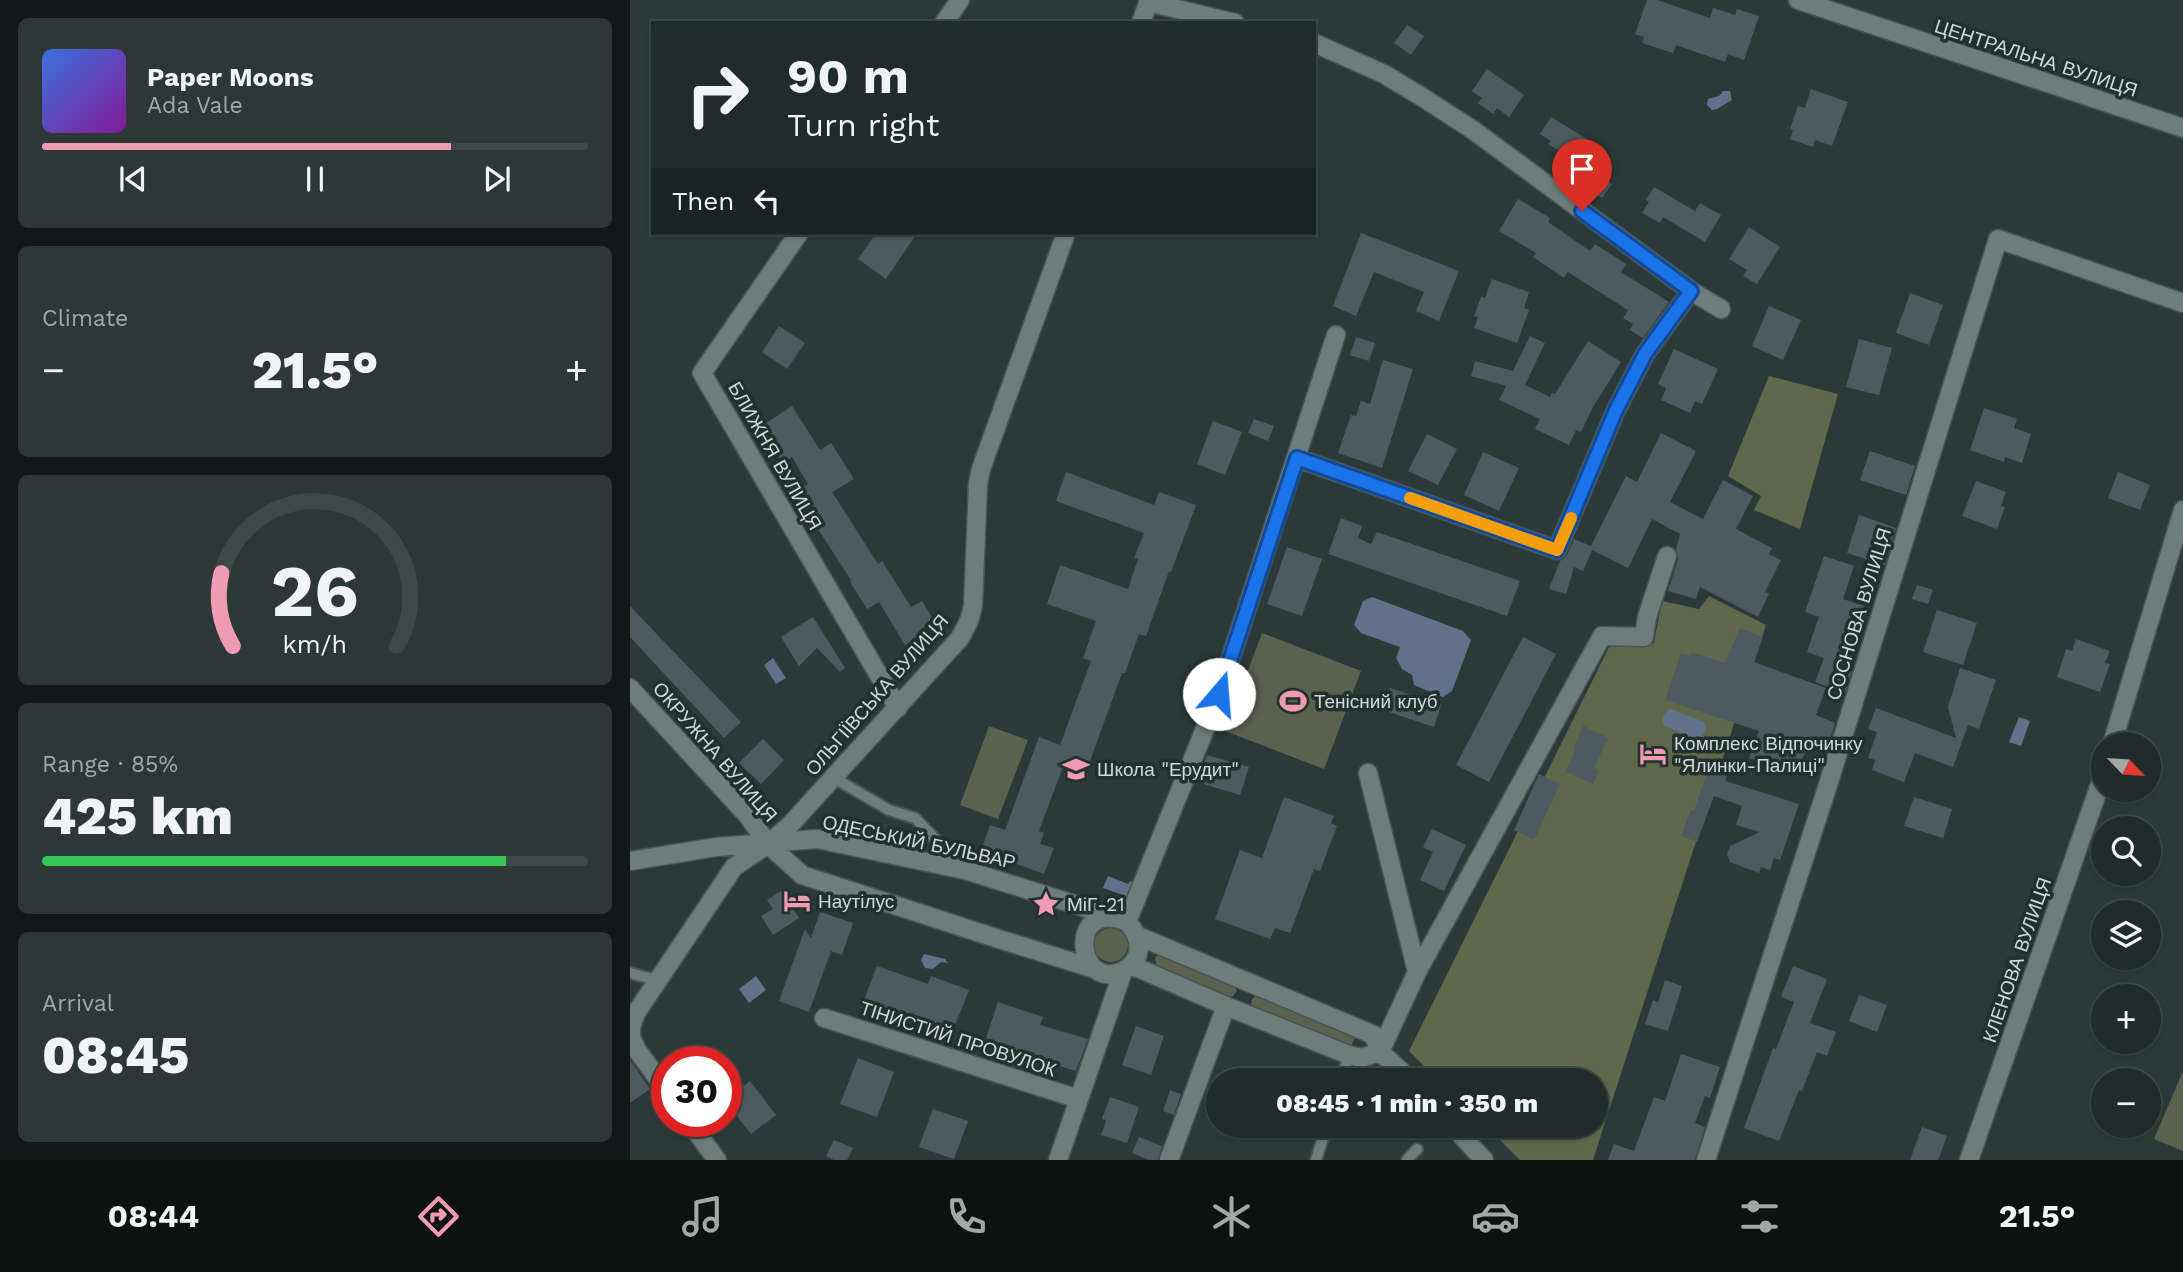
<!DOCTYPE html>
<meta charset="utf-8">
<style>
:root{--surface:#202c2a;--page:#2d3836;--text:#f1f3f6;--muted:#a2a7a8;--line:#3d4847;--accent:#f19ab3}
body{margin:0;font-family:"Work Sans",sans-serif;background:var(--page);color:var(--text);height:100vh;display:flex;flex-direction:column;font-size:26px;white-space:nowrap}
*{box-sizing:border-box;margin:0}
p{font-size:23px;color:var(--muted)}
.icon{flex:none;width:38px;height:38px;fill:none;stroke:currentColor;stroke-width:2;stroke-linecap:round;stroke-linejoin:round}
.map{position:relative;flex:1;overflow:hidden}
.side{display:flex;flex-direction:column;gap:18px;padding:18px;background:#121817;width:630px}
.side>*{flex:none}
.banner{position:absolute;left:21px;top:21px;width:665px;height:214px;border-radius:0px;box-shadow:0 2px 5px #0004,0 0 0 2px var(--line);background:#202c2a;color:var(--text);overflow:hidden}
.needle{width:46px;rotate:115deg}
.tools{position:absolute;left:1461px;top:732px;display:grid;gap:14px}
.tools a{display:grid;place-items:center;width:70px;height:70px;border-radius:50%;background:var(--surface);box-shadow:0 2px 5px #0004,0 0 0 2px var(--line);font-size:35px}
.speed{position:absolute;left:21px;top:1046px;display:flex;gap:14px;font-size:35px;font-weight:700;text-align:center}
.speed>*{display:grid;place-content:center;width:91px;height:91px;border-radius:50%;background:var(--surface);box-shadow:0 2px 5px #0004,0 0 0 2px var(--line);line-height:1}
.speed .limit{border:10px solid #d22;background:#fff;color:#111}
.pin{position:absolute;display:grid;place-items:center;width:60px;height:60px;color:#fff;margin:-72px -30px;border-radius:50% 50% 50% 0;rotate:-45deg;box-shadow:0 0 7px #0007}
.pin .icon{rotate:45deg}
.me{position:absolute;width:77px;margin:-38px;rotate:18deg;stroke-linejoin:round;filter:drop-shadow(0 0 5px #0008)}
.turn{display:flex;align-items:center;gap:24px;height:147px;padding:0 21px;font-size:32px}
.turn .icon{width:91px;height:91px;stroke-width:2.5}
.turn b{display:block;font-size:49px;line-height:60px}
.then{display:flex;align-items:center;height:66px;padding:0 21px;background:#0003;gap:14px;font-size:26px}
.big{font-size:52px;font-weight:800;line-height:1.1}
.side .tile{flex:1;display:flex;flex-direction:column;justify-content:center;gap:10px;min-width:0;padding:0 24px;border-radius:10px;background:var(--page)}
.side .dial{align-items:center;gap:0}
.dial svg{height:182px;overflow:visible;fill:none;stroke:var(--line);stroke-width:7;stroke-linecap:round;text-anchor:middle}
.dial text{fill:var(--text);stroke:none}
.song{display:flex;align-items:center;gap:21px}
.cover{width:84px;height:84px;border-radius:10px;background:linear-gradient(135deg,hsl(220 70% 55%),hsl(290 70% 35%))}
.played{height:7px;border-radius:4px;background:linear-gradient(90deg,var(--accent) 75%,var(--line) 75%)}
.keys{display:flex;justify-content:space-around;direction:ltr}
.heat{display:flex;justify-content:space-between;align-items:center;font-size:38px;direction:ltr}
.charge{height:10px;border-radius:5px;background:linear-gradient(90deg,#34c759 85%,var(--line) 0)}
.trip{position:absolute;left:576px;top:1068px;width:402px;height:70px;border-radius:35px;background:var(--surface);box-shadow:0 2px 5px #0004,0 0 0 2px var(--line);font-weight:800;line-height:70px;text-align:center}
.tabs{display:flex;height:112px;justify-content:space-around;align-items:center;background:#0d1211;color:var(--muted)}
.tabs .icon{width:49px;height:49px}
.tabs .selected{color:var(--accent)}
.tabs b{font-size:32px;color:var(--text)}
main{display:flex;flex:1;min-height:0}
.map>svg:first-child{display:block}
.green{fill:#5c604f}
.forest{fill:#60674a}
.water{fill:#60718a}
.building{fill:#4d5b60}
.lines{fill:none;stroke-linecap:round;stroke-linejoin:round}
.service-casing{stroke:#485554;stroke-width:14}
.minor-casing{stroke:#485554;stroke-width:21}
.service{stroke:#6d7d7b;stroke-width:10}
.minor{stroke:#6d7d7b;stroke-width:18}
.route-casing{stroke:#114b97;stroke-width:18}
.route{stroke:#1a73e8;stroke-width:12}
.slow{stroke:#f59e0b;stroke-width:12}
.labels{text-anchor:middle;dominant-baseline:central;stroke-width:7;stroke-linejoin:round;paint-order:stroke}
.street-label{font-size:19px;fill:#d0d9d8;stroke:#22302e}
.poi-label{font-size:19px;fill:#d0d9d8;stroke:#22302e;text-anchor:start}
</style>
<main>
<section class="side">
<div class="tile">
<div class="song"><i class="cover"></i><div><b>Paper Moons</b><p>Ada Vale</p></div></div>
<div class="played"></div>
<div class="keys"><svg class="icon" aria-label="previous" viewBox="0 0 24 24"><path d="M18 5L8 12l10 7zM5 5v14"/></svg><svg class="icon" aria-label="pause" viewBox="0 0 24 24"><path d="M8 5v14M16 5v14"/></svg><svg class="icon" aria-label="next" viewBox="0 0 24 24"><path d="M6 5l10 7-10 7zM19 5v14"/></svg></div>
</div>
<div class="tile"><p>Climate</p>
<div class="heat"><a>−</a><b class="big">21.5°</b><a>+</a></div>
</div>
<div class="tile dial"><svg viewBox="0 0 100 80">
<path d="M14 69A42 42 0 1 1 86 69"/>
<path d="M14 69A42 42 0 0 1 9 37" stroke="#f19ab3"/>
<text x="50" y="56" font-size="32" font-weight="700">26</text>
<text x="50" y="72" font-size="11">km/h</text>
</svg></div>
<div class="tile"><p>Range · 85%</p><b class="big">425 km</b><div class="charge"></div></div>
<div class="tile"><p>Arrival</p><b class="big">08:45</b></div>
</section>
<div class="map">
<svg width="1553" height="1160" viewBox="0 0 1553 1160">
<rect width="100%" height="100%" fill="#2b3a38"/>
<!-- green -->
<path class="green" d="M632 633 731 671 694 769 595 731Z
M359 726 398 740 368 819 330 805Z
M464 945a17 17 0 1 1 34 0a17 17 0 1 1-34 0Z
M535 955 604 984 607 991 603 996 596 998 529 970 525 960 526 956Z
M627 995 726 1036 719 1050 626 1013 621 1006 622 999Z
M1553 1071V1151L1524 1139Z"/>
<!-- forest -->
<path class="forest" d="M1139 376 1208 394 1170 529 1124 510 1131 496 1098 476Z
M1079 596 1136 625 963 1160H890L855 1125H966V1080H808L779 1051 979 647 1024 643 1032 601 1069 609Z"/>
<!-- water -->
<path class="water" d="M1093 91H1100L1102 100 1087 109 1082 110 1077 105 1078 99 1089 96Z
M742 597 833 631 841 640 822 691 813 697 784 685 782 675 772 669 766 658 770 647 731 633 724 625 733 601Z
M143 658 156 678 146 684 134 665Z
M1041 709 1074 722C1078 729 1074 736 1068 739L1034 726C1030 719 1034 712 1041 709Z
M1389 717 1400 721 1391 746 1379 742Z
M478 876 498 884 500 881 504 882 499 897 473 888Z
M294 954 315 959 318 963 311 962 303 969 295 968 291 960Z
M126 976 136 990 119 1003 109 989Z"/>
<!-- building -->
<path class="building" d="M1017 0H1027L1080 18 1083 8 1105 15 1107 9 1129 16 1114 60 1098 54 1095 62 1046 45 1043 53 1012 43 1014 37 1005 34Z
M777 25 794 36 781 55 764 43Z
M857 69 894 95 879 117 867 108 863 114 848 103 852 98 842 91Z
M1181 89 1218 102 1202 146 1185 140 1183 147 1160 139 1163 130 1160 129 1168 106 1175 108Z
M921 117 957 139 946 156 933 148 931 152 918 144 921 141 910 134Z
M968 174 982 184 972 198 958 189Z
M1024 187 1065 211 1070 203 1091 215 1075 242 1033 217 1030 223 1012 213 1019 202 1016 200Z
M888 199 920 218 918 222 960 251 965 244 996 264 991 272 1039 302 1013 338 1000 330 1003 324 993 318 998 310 938 272 934 278 903 257 906 253 869 231Z
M1119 227 1150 247 1127 284 1113 276 1117 270 1099 259Z
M246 233H287L256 279 228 259Z
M731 233 829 271 809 321 786 311 794 292 744 272 726 316 703 306Z
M862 279 899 292 894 308 899 310 887 343 844 328 848 317 844 316 851 297 855 298Z
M1280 293 1313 305 1299 345 1266 333Z
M1139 306 1171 320 1153 360 1122 346Z
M149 326 175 343 157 369 132 352Z
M900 336 915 343 895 385 920 397 922 393 925 394 958 341 991 362 963 407 951 432 946 430 939 445 905 429 910 419 869 400 876 386 841 376 845 361 883 371Z
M726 337 745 343 739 361 720 355Z
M1229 339 1262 348 1249 395 1216 387Z
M1044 349 1088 369 1072 404 1065 401 1060 413 1031 400 1036 388 1028 384Z
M753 360 783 369 752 468 708 453 721 415 726 416 731 401 740 404Z
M162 406 190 450 201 443 224 479 202 492 248 564 252 561 281 607 292 601 307 625 275 645 249 602 237 609 220 582 221 580 188 529 191 527 168 491 178 484 162 457 153 463 139 441 133 445 124 431Z
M1354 408 1387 419 1384 428 1401 434 1392 463 1375 457 1374 462 1340 450Z
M624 419 644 426 638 441 618 433Z
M583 421 612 432 595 475 567 464Z
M1031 433 1066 451 1040 502 1073 519 1093 480 1123 496 1106 529 1142 548 1139 554 1151 560 1135 592 1139 594 1128 617 1070 587 1066 599 1038 591 1048 560 1046 549 1050 534 1022 519 998 568 962 550 953 571 944 567 936 594 919 589 930 561 937 555 944 539 961 546 996 476 1007 482Z
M797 434 827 449 808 485 778 471Z
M1240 451 1285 466 1276 495 1230 480Z
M853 452 889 468 869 511 834 495Z
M436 472 524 505 529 492 566 505 541 572 539 571 516 636 509 634 495 673H492L456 772 434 764 409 831 414 833 410 844 424 848 414 874 351 851 360 825 375 830 409 737 430 745 461 661 453 658 466 621 417 604 430 565 498 589 508 559 504 558 514 533 426 501Z
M1488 472 1520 485 1510 510 1478 498Z
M1346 481 1376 492 1371 506 1375 507 1367 529 1332 516Z
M1229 515 1266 528 1255 565 1217 553Z
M711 518 732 526 728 538 741 544 747 532 890 581 877 616 698 554Z
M657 547 692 559 672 616 637 604Z
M1194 556 1224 566 1213 599 1234 606 1226 629 1223 628 1209 666 1222 671 1215 693 1185 682 1194 658 1177 652 1189 617 1175 612Z
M1287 585 1303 590 1298 604 1282 599Z
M0 606 111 722 94 738 0 637Z
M1307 610 1347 623 1333 665 1293 652Z
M183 617 215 668 210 672 187 648 169 666 151 637Z
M1110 628 1133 637 1124 662 1196 688 1186 715 1205 723 1196 753 1177 746 1167 774 1119 758 1129 731 1035 700 1051 653 1061 656 1062 652 1095 663Z
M893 637 926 654 859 782 826 765Z
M1446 639 1480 651 1475 663 1480 664 1470 692 1427 677 1436 649 1442 651Z
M1330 668 1366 680 1349 729 1338 725 1323 767 1285 753 1274 782 1242 770 1245 760 1238 758 1247 732 1238 729 1246 708 1326 738 1318 707Z
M760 688 811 705 804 727 753 710Z
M953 726 978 738 964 768 969 770 963 784 936 772 946 748 944 747Z
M133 739 154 760 131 784 109 763Z
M577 755 619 767 610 795 567 782Z
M1080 764 1098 771 1095 781 1169 804 1150 860 1144 858 1140 870 1131 867 1129 873 1100 862 1097 854 1100 846 1130 832 1106 825 1112 806 1084 796 1067 842 1051 836 1061 810 1064 811Z
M909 774 930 784 904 840 884 830Z
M654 797 704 816 701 823 707 826 690 871 684 869 660 933 645 928 640 939 585 919 610 850 632 858Z
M1284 797 1322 809 1313 838 1274 826Z
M802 829 836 845 814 891 790 880 803 852 793 847Z
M151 891 169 918 143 935 131 916 143 909 137 900Z
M190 912 223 923 212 955 201 951 179 1012 149 1001 175 929 181 938Z
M247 966 298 984 301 976 339 990 322 1033 263 1011 260 1019 231 1008Z
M1163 966 1197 979 1180 1023 1206 1032 1197 1056 1187 1052 1172 1091 1169 1090 1149 1141 1114 1128 1143 1048 1146 1049 1164 1002 1151 997Z
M1035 980 1052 986 1038 1031 1015 1024 1023 1000 1028 1002Z
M1229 995 1257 1005 1247 1032 1219 1021Z
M368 1002 413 1017 410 1025 458 1039 446 1071 405 1059 401 1072 377 1064 383 1048 356 1038Z
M506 1026 534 1036 521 1075 492 1065Z
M1051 1054 1090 1067 1080 1098 1075 1096 1065 1123 1075 1127 1065 1160H978L984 1144 1004 1151 1024 1097 1035 1101Z
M228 1058 264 1072 247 1117 210 1104Z
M0 1060 20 1089 0 1103Z
M120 1081 146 1115 121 1134 96 1102V1100Z
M540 1090 551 1094 544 1115 533 1111Z
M480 1097 509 1107 497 1143 471 1135 476 1120 472 1119Z
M303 1109 338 1121 324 1159 289 1147Z
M1292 1127 1317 1136 1308 1160H1280Z
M509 1137 532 1146 528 1160H519L502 1153Z
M204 1140 223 1148 217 1160H204L196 1156Z"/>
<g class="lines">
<defs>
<path id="service" d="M204 778 259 810 285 818 333 868
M0 973 27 980
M711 1080 719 1055
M686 1160 697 1125
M777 1160 787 1149"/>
<path id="minor" d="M1168 0 1553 128
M518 2 605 23
M314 23 330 0
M511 23 519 0
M684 43 754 74 792 97 843 130 1061 291 1091 309
M169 233 72 373 268 708
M667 458 927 550 986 410 1015 354 1061 291
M0 688 118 816 138 844 172 875 372 940 465 969
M1482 744 1553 510
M738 773 787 972 750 1052
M0 861 86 847 187 839 335 870 485 917
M497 922C434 896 447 998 496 969 515 957 510 935 497 922L589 694 706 335
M508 936 744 1035 750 1052 781 1080
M501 965 596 1006 719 1055 731 1058 750 1052
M787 972 972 636 1014 637 1017 617 1037 556
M194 1018 449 1099
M37 1091 7 1050 1 1037V1027L6 1013 104 867 138 844 160 825 330 638 339 621 343 606 348 484 351 469 436 233
M59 1122 87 1160
M822 1125 854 1160
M428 1160 493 971
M539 1160 596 1006
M1076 1160 1197 788 1368 239 1553 303
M1339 1160 1474 773"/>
</defs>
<!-- service casing -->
<use href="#service" class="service-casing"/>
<!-- minor casing -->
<use href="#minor" class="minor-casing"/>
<!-- service -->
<use href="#service" class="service"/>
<!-- minor -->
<use href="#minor" class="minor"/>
</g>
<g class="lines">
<defs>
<path id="route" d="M589 694 667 458 927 550 986 410 1015 354 1061 291 952 211"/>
</defs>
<!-- route casing -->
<use href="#route" class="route-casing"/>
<!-- route -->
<use href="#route" class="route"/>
<!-- slow -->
<path class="slow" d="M780 498 927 550 941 518"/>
</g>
<!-- icons -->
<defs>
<symbol id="stadium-bare" viewBox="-9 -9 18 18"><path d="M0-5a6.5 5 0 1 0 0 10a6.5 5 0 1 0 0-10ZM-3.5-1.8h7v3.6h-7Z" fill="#f19ab3" stroke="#22302e" stroke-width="2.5" paint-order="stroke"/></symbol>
<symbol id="hotel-bare" viewBox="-9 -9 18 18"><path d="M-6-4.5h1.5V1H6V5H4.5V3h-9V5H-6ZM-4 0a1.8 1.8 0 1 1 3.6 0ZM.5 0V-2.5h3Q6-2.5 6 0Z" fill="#f19ab3" stroke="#22302e" stroke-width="2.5" paint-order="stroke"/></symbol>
<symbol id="school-bare" viewBox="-9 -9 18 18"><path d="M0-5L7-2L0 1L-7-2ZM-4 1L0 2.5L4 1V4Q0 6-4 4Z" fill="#f19ab3" stroke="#22302e" stroke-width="2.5" paint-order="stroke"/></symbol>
<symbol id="sight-bare" viewBox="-9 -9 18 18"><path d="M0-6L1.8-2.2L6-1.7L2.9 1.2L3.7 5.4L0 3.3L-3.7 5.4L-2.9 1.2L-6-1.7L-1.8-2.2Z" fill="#f19ab3" stroke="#22302e" stroke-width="2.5" paint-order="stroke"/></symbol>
</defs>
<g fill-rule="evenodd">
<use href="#stadium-bare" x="644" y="682" width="38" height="38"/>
<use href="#hotel-bare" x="1004" y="735" width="38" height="38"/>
<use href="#school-bare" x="427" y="750" width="38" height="38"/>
<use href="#hotel-bare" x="148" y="882" width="38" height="38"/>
<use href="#sight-bare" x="397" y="885" width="38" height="38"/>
</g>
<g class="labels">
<!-- street labels -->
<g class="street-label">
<text transform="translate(1406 58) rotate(18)">ЦЕНТРАЛЬНА ВУЛИЦЯ</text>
<text transform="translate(145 456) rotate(60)">БЛИЖНЯ ВУЛИЦЯ</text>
<text transform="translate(1229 614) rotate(-73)">СОСНОВА ВУЛИЦЯ</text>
<text transform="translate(247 695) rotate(-49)">ОЛЬГІЇВСЬКА ВУЛИЦЯ</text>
<text transform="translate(85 752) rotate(49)">ОКРУЖНА ВУЛИЦЯ</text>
<text transform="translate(289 842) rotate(12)">ОДЕСЬКИЙ БУЛЬВАР</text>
<text transform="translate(1387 960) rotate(-71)">КЛЕНОВА ВУЛИЦЯ</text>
<text transform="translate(328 1039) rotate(18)">ТІНИСТИЙ ПРОВУЛОК</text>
</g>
<!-- poi labels -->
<g class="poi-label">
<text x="684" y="701">Тенісний клуб</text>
<text x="1044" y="743">Комплекс Відпочинку<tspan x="1044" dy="22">"Ялинки-Палиці"</tspan></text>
<text x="467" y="769">Школа "Ерудит"</text>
<text x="188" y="901">Наутілус</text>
<text x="437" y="904">МіГ-21</text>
</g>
</g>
</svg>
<div class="tools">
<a><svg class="needle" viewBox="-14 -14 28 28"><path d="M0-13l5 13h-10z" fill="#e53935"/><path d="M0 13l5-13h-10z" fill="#a2a7a8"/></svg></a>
<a><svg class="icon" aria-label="search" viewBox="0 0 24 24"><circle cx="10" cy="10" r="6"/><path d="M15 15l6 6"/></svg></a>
<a><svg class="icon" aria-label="layers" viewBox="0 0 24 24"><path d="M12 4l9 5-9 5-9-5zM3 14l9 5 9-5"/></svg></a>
<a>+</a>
<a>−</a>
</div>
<div class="speed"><div class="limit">30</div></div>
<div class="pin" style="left:952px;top:211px;background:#d93025"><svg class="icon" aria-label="arrive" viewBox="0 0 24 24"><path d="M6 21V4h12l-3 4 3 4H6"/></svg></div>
<svg class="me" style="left:589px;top:694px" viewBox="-20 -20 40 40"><circle r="19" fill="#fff"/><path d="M0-13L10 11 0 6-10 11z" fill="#1a73e8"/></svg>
<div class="trip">08:45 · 1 min · 350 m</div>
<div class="banner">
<div class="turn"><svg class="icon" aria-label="right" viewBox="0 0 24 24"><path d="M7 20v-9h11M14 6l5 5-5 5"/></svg><div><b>90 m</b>Turn right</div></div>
<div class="then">Then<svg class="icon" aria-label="left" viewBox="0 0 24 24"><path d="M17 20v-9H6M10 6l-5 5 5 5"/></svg></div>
</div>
</div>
</main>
<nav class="tabs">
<b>08:44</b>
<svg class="icon selected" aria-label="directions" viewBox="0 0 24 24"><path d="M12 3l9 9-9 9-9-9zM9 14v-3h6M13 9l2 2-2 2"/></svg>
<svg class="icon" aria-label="music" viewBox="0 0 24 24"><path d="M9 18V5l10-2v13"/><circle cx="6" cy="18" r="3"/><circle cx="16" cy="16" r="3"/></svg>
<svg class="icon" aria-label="phone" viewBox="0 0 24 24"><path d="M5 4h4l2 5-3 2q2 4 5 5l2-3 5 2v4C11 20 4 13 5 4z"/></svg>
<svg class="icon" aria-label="climate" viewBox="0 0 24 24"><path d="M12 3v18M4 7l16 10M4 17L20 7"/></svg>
<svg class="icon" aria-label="car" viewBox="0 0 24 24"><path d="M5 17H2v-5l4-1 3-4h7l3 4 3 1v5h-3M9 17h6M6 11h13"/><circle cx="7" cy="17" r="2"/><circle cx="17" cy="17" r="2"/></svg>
<svg class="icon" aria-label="filters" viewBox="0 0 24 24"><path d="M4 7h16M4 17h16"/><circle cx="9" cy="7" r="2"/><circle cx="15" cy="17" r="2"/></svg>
<b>21.5°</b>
</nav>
